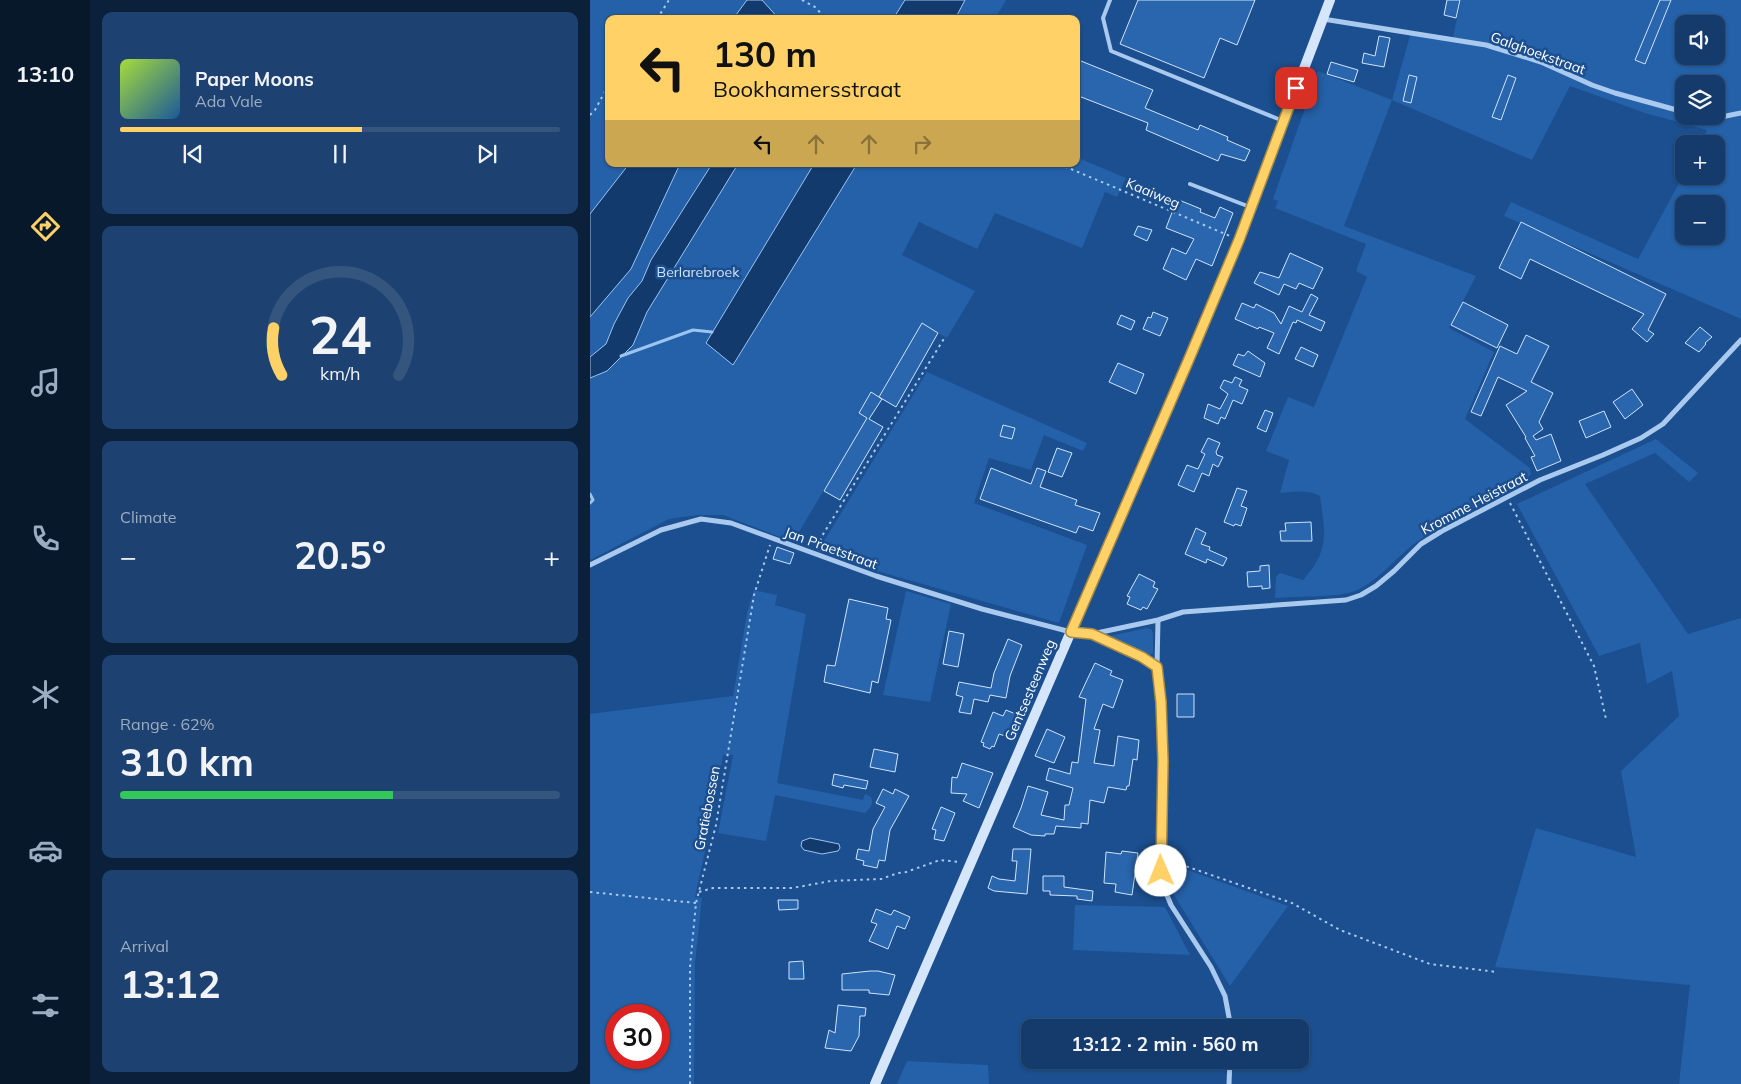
<!DOCTYPE html>
<meta charset="utf-8">
<style>
:root{--surface:#143b6b;--page:#1d4271;--text:#f1f3f6;--muted:#9dadc1;--line:#33557e;--accent:#ffd166}
body{margin:0;font-family:Mulish,sans-serif;background:var(--page);color:var(--text);height:100vh;display:flex;flex-direction:column;font-size:19px;white-space:nowrap}
*{box-sizing:border-box;margin:0}
p{font-size:16px;color:var(--muted)}
.icon{flex:none;width:28px;height:28px;fill:none;stroke:currentColor;stroke-width:2;stroke-linecap:round;stroke-linejoin:round}
.map{position:relative;flex:1;overflow:hidden}
.sheet{display:flex;flex-direction:column;gap:12px;padding:12px;background:#0b203b;width:500px}
.sheet>*{flex:none}
.top-card{position:absolute;left:15px;top:15px;width:475px;height:152px;border-radius:10px;box-shadow:0 1px 4px #0004,0 0 0 1px var(--line);background:#ffd166;color:#111;overflow:hidden}
.controls{position:absolute;left:1085px;top:15px;display:grid;gap:10px}
.controls a{display:grid;place-items:center;width:50px;height:50px;border-radius:10px;background:var(--surface);box-shadow:0 1px 4px #0004,0 0 0 1px var(--line);font-size:25px}
.speed{position:absolute;left:15px;top:1004px;display:flex;gap:10px;font-size:25px;font-weight:700;text-align:center}
.speed>*{display:grid;place-content:center;width:65px;height:65px;border-radius:50%;background:var(--surface);box-shadow:0 1px 4px #0004,0 0 0 1px var(--line);line-height:1}
.speed .limit{border:8px solid #d22;background:#fff;color:#111}
.pin{position:absolute;display:grid;place-items:center;width:42px;height:42px;color:#fff;margin:-21px;border-radius:10px;box-shadow:0 2px 8px #0006}
.me{position:absolute;width:55px;margin:-28px;rotate:359deg;stroke-linejoin:round;filter:drop-shadow(0 0 4px #0008)}
.turn{display:flex;align-items:center;gap:18px;height:105px;padding:0 25px;font-size:22px}
.turn .icon{width:65px;height:65px;stroke-width:2.5}
.turn b{display:block;font-size:35px;line-height:42px}
.lanes{display:flex;align-items:center;height:48px;padding:0 25px;background:#0003;justify-content:center;gap:25px;direction:ltr}
.lanes .off{opacity:.35}
.big{font-size:38px;font-weight:700;line-height:1.1}
.sheet .widget{flex:1;display:flex;flex-direction:column;justify-content:center;gap:8px;min-width:0;padding:0 18px;border-radius:10px;background:var(--page)}
.sheet .dial{align-items:center;gap:0}
.dial svg{height:130px;overflow:visible;fill:none;stroke:var(--line);stroke-width:7;stroke-linecap:round;text-anchor:middle}
.dial text{fill:var(--text);stroke:none}
.song{display:flex;align-items:center;gap:15px}
.cover{width:60px;height:60px;border-radius:8px;background:linear-gradient(135deg,hsl(80 70% 55%),hsl(210 70% 35%))}
.played{height:5px;border-radius:2px;background:linear-gradient(90deg,var(--accent) 55%,var(--line) 55%)}
.keys{display:flex;justify-content:space-around;direction:ltr}
.heat{display:flex;justify-content:space-between;align-items:center;font-size:28px;direction:ltr}
.charge{height:8px;border-radius:4px;background:linear-gradient(90deg,#34c759 62%,var(--line) 0)}
.trip{position:absolute;left:431px;top:1019px;width:288px;height:50px;border-radius:10px;background:var(--surface);box-shadow:0 1px 4px #0004,0 0 0 1px var(--line);font-weight:700;line-height:50px;text-align:center}
main{display:flex;flex:1;min-height:0}
.dock{display:flex;flex-direction:column;width:90px;justify-content:space-around;align-items:center;background:#08182b;color:var(--muted)}
.dock .icon{width:35px;height:35px}
.dock .selected{color:var(--accent)}
.dock b{font-size:22px;color:var(--text)}
.map>svg:first-child{display:block}
.green{fill:#2461a8;fill-rule:evenodd}
.water{fill:#123a6d;stroke:#9cc4f0}
.lines{fill:none;stroke-linecap:round;stroke-linejoin:round}
.stream{stroke:#9cc4f0;stroke-width:3}
.building{fill:#2a66ad;stroke:#cfe3fa}
.path{stroke:#a9c9ee;stroke-width:2;stroke-dasharray:2.5 4;stroke-linecap:butt}
.lane{stroke:#a9c9ee;stroke-width:4}
.street{stroke:#a9c9ee;stroke-width:5}
.secondary{stroke:#d6e6fa;stroke-width:10}
.route-casing{stroke:#a68842;stroke-width:12}
.route{stroke:#ffd166;stroke-width:9}
.labels{text-anchor:middle;dominant-baseline:central;stroke-width:5;stroke-linejoin:round;paint-order:stroke}
.street-label{font-size:14px;fill:#fff;stroke:#1b4f8f}
.park-label{font-size:14px;fill:#cfe3fa;stroke:#1b4f8f}
</style>
<main>
<nav class="dock">
<b>13:10</b>
<svg class="icon selected" aria-label="directions" viewBox="0 0 24 24"><path d="M12 3l9 9-9 9-9-9zM9 14v-3h6M13 9l2 2-2 2"/></svg>
<svg class="icon" aria-label="music" viewBox="0 0 24 24"><path d="M9 18V5l10-2v13"/><circle cx="6" cy="18" r="3"/><circle cx="16" cy="16" r="3"/></svg>
<svg class="icon" aria-label="phone" viewBox="0 0 24 24"><path d="M5 4h4l2 5-3 2q2 4 5 5l2-3 5 2v4C11 20 4 13 5 4z"/></svg>
<svg class="icon" aria-label="climate" viewBox="0 0 24 24"><path d="M12 3v18M4 7l16 10M4 17L20 7"/></svg>
<svg class="icon" aria-label="car" viewBox="0 0 24 24"><path d="M5 17H2v-5l4-1 3-4h7l3 4 3 1v5h-3M9 17h6M6 11h13"/><circle cx="7" cy="17" r="2"/><circle cx="17" cy="17" r="2"/></svg>
<svg class="icon" aria-label="filters" viewBox="0 0 24 24"><path d="M4 7h16M4 17h16"/><circle cx="9" cy="7" r="2"/><circle cx="15" cy="17" r="2"/></svg>
</nav>
<section class="sheet">
<div class="widget">
<div class="song"><i class="cover"></i><div><b>Paper Moons</b><p>Ada Vale</p></div></div>
<div class="played"></div>
<div class="keys"><svg class="icon" aria-label="previous" viewBox="0 0 24 24"><path d="M18 5L8 12l10 7zM5 5v14"/></svg><svg class="icon" aria-label="pause" viewBox="0 0 24 24"><path d="M8 5v14M16 5v14"/></svg><svg class="icon" aria-label="next" viewBox="0 0 24 24"><path d="M6 5l10 7-10 7zM19 5v14"/></svg></div>
</div>
<div class="widget dial"><svg viewBox="0 0 100 80">
<path d="M14 69A42 42 0 1 1 86 69"/>
<path d="M14 69A42 42 0 0 1 9 40" stroke="#ffd166"/>
<text x="50" y="56" font-size="32" font-weight="700">24</text>
<text x="50" y="72" font-size="11">km/h</text>
</svg></div>
<div class="widget"><p>Climate</p>
<div class="heat"><a>−</a><b class="big">20.5°</b><a>+</a></div>
</div>
<div class="widget"><p>Range · 62%</p><b class="big">310 km</b><div class="charge"></div></div>
<div class="widget"><p>Arrival</p><b class="big">13:12</b></div>
</section>
<div class="map">
<svg width="1151" height="1084" viewBox="0 0 1151 1084">
<rect width="100%" height="100%" fill="#1b4f8f"/>
<!-- green -->
<path class="green" d="M0 0H416L405 19H19V164H486V157L536 178 527 197 515 192 492 248 405 213 387 249 329 222 312 255 385 291 357 338 332 324 289 397 280 393 269 413 277 418 203 542 133 515H108L79 519 0 560Z
M871 0H1151V319L914 216 921 202 1048 259 1094 174V176H1126V144H1110L1117 130 1055 113 980 86 942 160 802 100 754 226 886 276 859 328 904 352 875 419 940 468 941 474 935 481C898 501 859 519 825 543 805 558 789 581 765 591 746 598 707 596 685 598L686 577 690 573 713 580C740 550 735 533 730 496 717 489 703 492 690 493L699 460 676 451 698 397 724 407 777 277 766 271 776 244 685 208 688 201 683 199 728 71 802 100 821 32 863 37ZM1094 24H1126V56H1094ZM1094 84H1126V116H1094ZM1094 204H1126V236H1094Z
M337 372 497 443 493 451 454 435 441 470 399 458 384 503 497 545 469 623 280 569 228 551Z
M1066 439 1108 473 1099 482 1065 453 995 484 1098 634 1151 618V1084H1089L1100 985 905 967 946 828 1046 857 1031 771 1089 716 1082 671 1057 684 1050 643 1009 656 927 504Z
M164 590 187 595 185 605 216 614 187 783 273 800 275 794 281 797C284 805 280 808 275 813L185 795 176 841 128 833 143 755H133L122 819 105 897 112 898 105 963 104 1084H0V714L143 696 157 613ZM26 1015H69V1058H26Z
M316 591 361 604 340 702 293 695Z
M557 628 561 629 563 633V653L560 655 520 636Z
M578 863 698 906 640 986 584 895 579 883Z
M485 905 575 907 600 955 483 950Z
M317 1061 398 1065 399 1084H307Z"/>
<!-- water -->
<path class="water" d="M157 0H172L189 19H143Z
M315 0H375L365 19H303Z
M39 164H90L41 269 0 317V214Z
M122 164H148L57 312 43 345 17 371 0 378V357L16 344 24 324 38 298 52 281 61 260Z
M224 164H267L143 365 116 343Z
M220 838 249 844 250 848 248 851 232 854 214 850 211 846 212 841Z"/>
<g class="lines">
<!-- stream -->
<path class="stream" d="M31 356 103 330 122 332
M0 494 3 500 0 503"/>
</g>
<!-- building -->
<path class="building" d="M548 0H665L647 45 630 38 614 78 530 44Z
M857 0H870L866 18 854 15Z
M1070 0H1081L1055 64 1045 60Z
M789 36 800 38 794 67 772 63 774 53 785 56Z
M486 59 563 90 555 108 608 130 610 125 638 137 637 140 660 150 655 161 631 154 628 161 556 130 558 123 486 95Z
M741 62 768 70 764 82 737 74Z
M819 75 827 77 821 103 813 101Z
M918 75 926 78 911 120 902 117Z
M589 200 611 209 610 212 625 218 630 207 643 213 622 266 606 259 596 280 573 269 582 248 596 254 604 239 576 228 586 202 588 203Z
M931 222 1076 294 1058 330 1064 334 1057 342 1042 329 1054 314 940 259 931 279 909 268Z
M548 226 562 230 557 241 544 235Z
M700 253 733 268 723 289 709 283 706 289 694 284 689 295 664 283 670 272 689 278Z
M721 294 728 298 719 315 735 322 731 331 707 320 706 323 703 322 689 354 677 348 684 333 669 327 668 329 645 319 652 303 664 308 666 304 684 313 691 324 699 306 712 312Z
M873 302 918 325 907 348 861 325Z
M563 312 578 318 570 336 553 329 558 317 561 318Z
M531 315 545 321 541 330 527 324Z
M332 323 348 333 306 407 289 397Z
M1110 327 1122 337 1115 343 1116 344 1109 352 1095 343Z
M936 335 959 346 941 382 963 393 949 422 953 429 943 436 946 440 961 434 971 461 947 471 941 457 945 456 935 438 936 437 916 405 937 391 908 377 891 416 881 412 910 346 927 354Z
M711 347 728 355 723 367 705 359Z
M658 351 675 363 670 377 643 365 648 354 654 356Z
M528 363 554 374 546 394 519 382Z
M645 377 652 380 649 386 658 390 652 404 643 400 635 419 631 417 628 424 614 418 618 404 630 409 638 394 630 388 634 380 642 383Z
M1042 389 1053 405 1035 419 1023 402Z
M281 392 292 399 279 419 293 427 250 500 234 491 277 418 269 413Z
M675 410 683 413 676 432 667 428Z
M1014 411 1021 427 996 438 989 421Z
M413 425 425 428 422 439 410 436Z
M618 438 630 443 626 452 627 455 633 457 628 467 623 464 619 476 612 473 604 492 588 485 597 465 608 469 615 454 611 452Z
M467 448 482 453 472 477 458 472Z
M401 468 441 484 447 468 456 471 450 487 487 500 485 505 510 513 503 531 489 526 486 533 390 499Z
M647 488 657 491 651 506 657 508 651 526 645 524 644 526 634 522Z
M721 522 722 541H691L690 531H696L695 523Z
M606 528 616 533 611 544 620 547 619 550 637 558 633 566 617 559 616 563 595 554Z
M187 547 204 553 200 564 183 559Z
M679 565 680 588 672 589V586L658 587 657 572 670 571V566Z
M549 574 565 582 563 587 568 589 557 609 553 607 551 610 537 604 540 597 537 596Z
M259 599 298 608 296 619 301 620 288 683 282 681 280 693 234 682 237 665 245 666Z
M359 631 374 634 368 667 353 664Z
M418 639 432 645 420 676 416 698 400 695 398 702 384 699 381 714 369 712 373 697 366 695 369 682 401 688 404 673Z
M505 663 522 671 520 675 533 680 523 708 513 704 504 729 510 730 504 763 524 766 528 736 549 740 547 760 543 759 539 786H537L536 790 518 787 514 803 500 800 498 824 491 823V828L466 826 464 834H455V836L441 835 423 827 431 808 438 786 458 792 451 815 474 820 475 805H479L483 788 456 780 459 768 480 774 482 762 488 763 496 699 489 697Z
M587 694H604V717H587Z
M416 710 428 715 418 737 409 734 404 747 402 746 400 749 393 746 394 743 391 742 403 712 413 716Z
M457 729 475 737 464 763 445 756Z
M284 749 308 754 305 772 280 767Z
M372 763 403 773 389 808 373 801 377 794 361 793 362 777 367 778Z
M244 774 278 781 276 789 254 785 253 788 242 785Z
M293 789 303 794 305 789 319 796 300 830 295 861 289 860 287 868 273 865 274 861 266 859 268 849 279 851 283 829 295 807 286 803Z
M351 807 365 813 354 841 344 839 346 830 342 829Z
M423 849H441L437 894 404 891 398 888 402 876 409 879 425 881 427 861H422Z
M532 851 548 853 542 895 525 892 526 884 514 883 516 852 531 854Z
M453 876H474V887L503 891 502 901 487 899V896L460 895V891H453Z
M188 900H208V909L189 910Z
M286 909 301 915 304 910 320 917 315 929 307 926 298 949 279 941 287 924 281 922Z
M213 961 214 979H199V962Z
M280 971H288L305 975 299 995 279 993V990H252V974Z
M248 1005 276 1008 275 1016H270L269 1036 261 1051 235 1048 239 1030 245 1033Z"/>
<g class="lines">
<!-- path -->
<path class="path" d="M212 0 225 7 236 19
M67 19 79 0
M0 115 5 110 19 84
M469 164 640 236
M920 503 1004 666 1016 719
M228 547 232 536 355 337
M578 860 702 903 750 930 840 964 907 972
M0 892 106 903
M109 892 123 888H202L241 881 291 879 308 873 316 872 350 860 369 862
M100 1084V967L106 903 126 825 164 595 180 545"/>
<!-- lane -->
<path class="lane" d="M520 0 513 18 521 51 693 121
M600 184 660 207"/>
<!-- street -->
<path class="street" d="M733 19 896 45 951 62 1002 85 1025 93 1094 112
M1109 116 1126 118 1151 113
M0 565 71 530 111 519 141 523 286 576 392 609 481 632 502 634 568 620 593 612 756 600 771 595 786 586 804 571 831 544 852 531 950 480 1013 455 1051 438 1073 424 1151 340
M568 620 567 667 571 702 573 761 570 854 572 883 581 905 621 967 635 996 641 1028
M503 635 552 657 567 667
M639 1084 640 1060"/>
<!-- secondary -->
<path class="secondary" d="M285 1084 599 359 649 240 740 0"/>
</g>
<g class="lines">
<defs>
<path id="route" d="M571 871 573 761 571 702 567 667 552 657 502 634 481 632 599 359 649 240 706 88"/>
</defs>
<!-- route casing -->
<use href="#route" class="route-casing"/>
<!-- route -->
<use href="#route" class="route"/>
</g>
<g class="labels">
<!-- street labels -->
<g class="street-label">
<text transform="translate(948 53) rotate(20)">Galghoekstraat</text>
<text transform="translate(563 193) rotate(23)">Kaaiweg</text>
<text transform="translate(884 503) rotate(-28)">Kromme Heistraat</text>
<text transform="translate(241 548) rotate(20)">Jan Praetstraat</text>
<text transform="translate(440 690) rotate(-67)">Gentsesteenweg</text>
<text transform="translate(117 808) rotate(-79)">Gratiebossen</text>
</g>
<!-- park labels -->
<g class="park-label">
<text x="108" y="272">Berlarebroek</text>
</g>
</g>
</svg>
<div class="controls">
<a><svg class="icon" aria-label="sound" viewBox="0 0 24 24"><path d="M4 9h4l5-4v14l-5-4H4zM17 9q2 3 0 6"/></svg></a>
<a><svg class="icon" aria-label="layers" viewBox="0 0 24 24"><path d="M12 4l9 5-9 5-9-5zM3 14l9 5 9-5"/></svg></a>
<a>+</a>
<a>−</a>
</div>
<div class="speed"><div class="limit">30</div></div>
<div class="pin" style="left:706px;top:88px;background:#d93025"><svg class="icon" aria-label="arrive" viewBox="0 0 24 24"><path d="M6 21V4h12l-3 4 3 4H6"/></svg></div>
<svg class="me" style="left:571px;top:871px" viewBox="-20 -20 40 40"><circle r="19" fill="#fff"/><path d="M0-13L10 11 0 6-10 11z" fill="#ffd166"/></svg>
<div class="trip">13:12 · 2 min · 560 m</div>
<div class="top-card">
<div class="turn"><svg class="icon" aria-label="left" viewBox="0 0 24 24"><path d="M17 20v-9H6M10 6l-5 5 5 5"/></svg><div><b>130 m</b>Bookhamersstraat</div></div>
<div class="lanes"><svg class="icon" aria-label="left" viewBox="0 0 24 24"><path d="M17 20v-9H6M10 6l-5 5 5 5"/></svg><svg class="icon off" aria-label="ahead" viewBox="0 0 24 24"><path d="M12 20V5M6 11l6-6 6 6"/></svg><svg class="icon off" aria-label="ahead" viewBox="0 0 24 24"><path d="M12 20V5M6 11l6-6 6 6"/></svg><svg class="icon off" aria-label="right" viewBox="0 0 24 24"><path d="M7 20v-9h11M14 6l5 5-5 5"/></svg></div>
</div>
</div>
</main>
